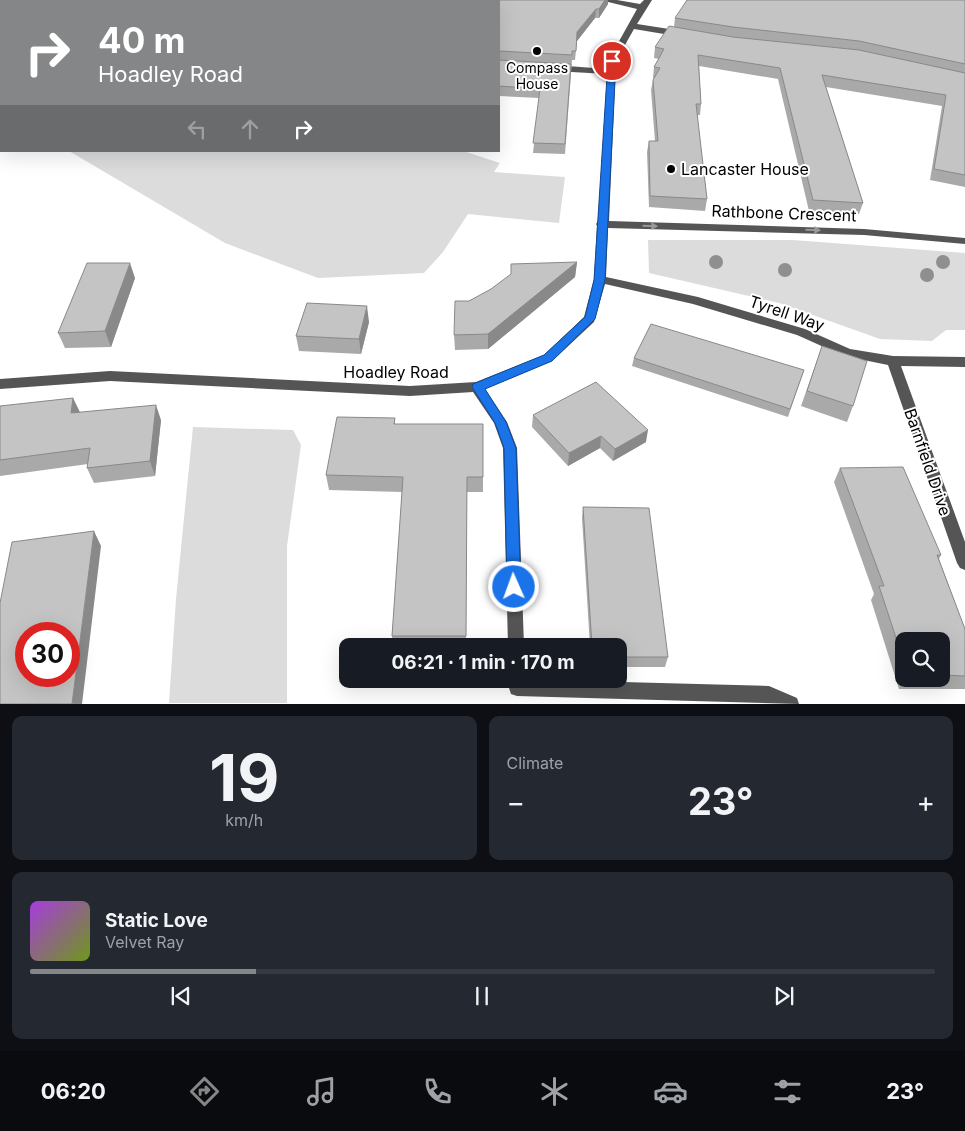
<!DOCTYPE html>
<meta charset="utf-8">
<style>
:root{--surface:#171b24;--page:#242831;--text:#f1f3f6;--muted:#9ea1a6;--line:#363941;--accent:#858687}
body{margin:0;font-family:Inter,sans-serif;background:var(--page);color:var(--text);height:100vh;display:flex;flex-direction:column;font-size:19px;white-space:nowrap}
*{box-sizing:border-box;margin:0}
p{font-size:16px;color:var(--muted)}
.icon{flex:none;width:28px;height:28px;fill:none;stroke:currentColor;stroke-width:2;stroke-linecap:round;stroke-linejoin:round}
.map{position:relative;height:704px;overflow:hidden}
.side{display:flex;flex-direction:column;gap:12px;padding:12px;background:#0d0f14;flex:1}
.side>*{flex:none}
.guide{position:absolute;left:0px;top:0px;width:500px;height:152px;box-shadow:0 5px 20px #0002;background:#858687;color:#fff;overflow:hidden}
.tools{position:absolute;left:895px;top:632px;display:grid;gap:10px}
.tools a{display:grid;place-items:center;width:55px;height:55px;border-radius:10px;background:var(--surface);box-shadow:0 5px 20px #0002;font-size:25px}
.speed{position:absolute;left:15px;top:622px;display:flex;gap:10px;font-size:25px;font-weight:700;text-align:center}
.speed>*{display:grid;place-content:center;width:65px;height:65px;border-radius:50%;background:var(--surface);box-shadow:0 5px 20px #0002;line-height:1}
.speed .limit{border:8px solid #d22;background:#fff;color:#111}
.pin{position:absolute;display:grid;place-items:center;width:42px;height:42px;color:#fff;margin:-21px;border:2px solid #fff;border-radius:50%;box-shadow:0 1px 5px #0007}
.me{position:absolute;width:55px;margin:-28px;rotate:358deg;stroke-linejoin:round;filter:drop-shadow(0 0 4px #0008)}
.turn{display:flex;align-items:center;gap:18px;height:105px;padding:0 15px;font-size:22px}
.turn .icon{width:65px;height:65px;stroke-width:2.5}
.turn b{display:block;font-size:35px;line-height:42px}
.lanes{display:flex;align-items:center;height:48px;padding:0 15px;background:#0003;justify-content:center;gap:25px;direction:ltr}
.lanes .off{opacity:.35}
.big{font-size:38px;font-weight:700;line-height:1.1}
.side .widget{flex:1;display:flex;flex-direction:column;justify-content:center;gap:8px;min-width:0;padding:0 18px;border-radius:10px;background:var(--page)}
.side .dial{align-items:center;gap:0}
.dial b{font-size:65px;line-height:1}
.song{display:flex;align-items:center;gap:15px}
.cover{width:60px;height:60px;border-radius:8px;background:linear-gradient(135deg,hsl(280 70% 55%),hsl(80 70% 35%))}
.played{height:5px;border-radius:2px;background:linear-gradient(90deg,var(--accent) 25%,var(--line) 25%)}
.keys{display:flex;justify-content:space-around;direction:ltr}
.heat{display:flex;justify-content:space-between;align-items:center;font-size:28px;direction:ltr}
.side .tiles{flex:1;display:grid;gap:12px;grid-template-columns:1fr 1fr}
.widget:last-child{grid-column:span 2}
.trip{position:absolute;left:339px;top:638px;width:288px;height:50px;border-radius:10px;background:var(--surface);box-shadow:0 5px 20px #0002;font-weight:700;line-height:50px;text-align:center}
.tabs{display:flex;height:80px;justify-content:space-around;align-items:center;background:#090b0e;color:var(--muted)}
.tabs .icon{width:35px;height:35px}
.tabs .selected{color:var(--accent)}
.tabs b{font-size:22px;color:var(--text)}
.map>svg:first-child{display:block}
.green{fill:#dcdcdc}
.lines{fill:none;stroke-linecap:round;stroke-linejoin:round}
.minor{fill:#555;fill-rule:evenodd}
.tree{fill:#8f8f8f}
.wall{fill:#a9a9a9;fill-rule:evenodd}
.shaded-wall{fill:#898989}
.building{fill:#c4c4c4;stroke:#898989;fill-rule:evenodd}
.oneway{fill:#999}
.route{fill:#1a73e8;stroke:#114b97}
.poi-dot{fill:#000;stroke:#fff;stroke-width:2}
.labels{text-anchor:middle;dominant-baseline:central;stroke-width:4;stroke-linejoin:round;paint-order:stroke}
.far-poi-label{font-size:14px;fill:#000;stroke:#fff}
.poi-label{font-size:16px;fill:#000;stroke:#fff;text-anchor:start}
.street-label{font-size:16px;fill:#000;stroke:#fff}
</style>
<div class="map">
<svg width="965" height="704" viewBox="0 0 965 704">
<rect width="100%" height="100%" fill="#fff"/>
<!-- green -->
<path class="green" d="M69 151H463L500 163 494 172 565 177 559 223 468 214 443 252 424 273 318 278 225 243Z
M648 240H793L965 253V330H946L932 341 880 339 779 303 649 273Z
M193 427 293 430 301 445 287 546V703H169L176 599Z"/>
<g class="lines">
<!-- minor -->
<path class="minor" d="M600 0H617L640 4 644 0H652L637 24 682 31 686 34 682 37 634 29 616 61 609 221 864 229 965 238V244L864 235 608 228 606 277 698 297 805 329 850 349 893 356 965 357V367L901 366 965 542V570L960 568 957 563 888 365 844 356 797 335 693 304 605 284 594 322 552 361 485 389 507 422 517 448 524 646H508L503 448 494 423 473 392 410 396 110 381 0 389V379L110 371 410 386 476 382 544 355 584 317 594 279 597 226 596 224 598 221 607 74 554 71 550 68 554 65 607 69 608 61 637 9Z
M0 59H1V65H0Z
M509 679 769 686 797 698 799 704 517 696 511 694 509 688Z"/>
</g>
<!-- trees -->
<g class="tree">
<circle cx="716" cy="262" r="7"/>
<circle cx="943" cy="262" r="7"/>
<circle cx="785" cy="270" r="7"/>
<circle cx="927" cy="275" r="7"/>
</g>
<!-- wall -->
<path class="wall" d="M362 0H608V4L599 18H595L577 41 575 60H572L565 154 533 153 539 98 499 96V1Z
M965 0V187L930 180 942 106 826 87 863 203 859 214 809 211 778 79 699 66 701 104 700 115H697L707 199 705 211 649 207 647 152 649 141H655L651 90 653 80 654 78H653L654 67 659 59 654 58 655 47 674 27 675 18Z
M577 262 575 277 488 349 455 350 454 335 469 301Z
M135 278 111 347 65 348 58 333Z
M369 322 361 354 299 351 296 336Z
M822 346 853 406 847 422 801 406Z
M634 358 804 370 788 417 632 366Z
M73 398 80 412 161 420 155 476 94 483 87 468 88 464 0 476V406Z
M533 415 646 442 613 461 600 448 568 466 532 427Z
M395 418V424H483V492H467L466 646H393L392 636 402 492 329 490 326 475Z
M840 468 941 555 939 559 965 629V689H899L871 600 874 594 834 482ZM904 641H941V679H904Z
M583 507 668 657 665 667H618V646H590L582 518Z"/>
<!-- shaded-wall -->
<path class="shaded-wall" d="M605 0H608V4L599 18V9Z
M596 9 595 18 577 41V32Z
M577 262 575 277 488 349V334Z
M130 263 135 278 111 347 105 331Z
M367 306 369 322 361 354 359 339Z
M73 398 80 413H71Z
M156 405 161 420 155 476 150 461Z
M648 430 646 442 613 461 615 449Z
M601 436 600 448 568 466 569 453Z
M94 531 101 546 82 704H72Z"/>
<!-- building -->
<path class="building" d="M229 0H341L346 1H227Z
M362 0H605L599 9H596L577 32 576 51H572V55L499 51V1H361Z
M687 0H965V64L859 41 733 27 675 18Z
M669 26 733 37 859 50 965 73V175L934 169 946 95 822 75 863 203 813 200 780 68 698 55 701 104H696L707 199 650 196 649 141H658L653 80 660 68 654 67 664 49 655 47Z
M499 59V60L571 64 565 144 533 143 540 89 499 86Z
M577 262 488 334 454 335 455 301H469L491 289 511 274V264Z
M87 263H130L105 331 58 333Z
M307 303 367 306 359 339 296 336Z
M651 324 804 370 790 409 634 358Z
M822 346 867 361 853 406 807 391Z
M596 382 648 430 615 449 601 436 569 453 533 415Z
M73 398 71 413 156 405 150 461 87 468 90 448 0 460V406Z
M337 417 395 418 394 424H483V477H467L466 636H392L403 477 326 475Z
M903 467 941 555H937L965 629V676L941 675V641H904V662L879 586H884L840 468Z
M583 507 649 508 668 657H618V646H592Z
M94 531 72 704H0V603L12 542ZM26 634H69V676H26Z"/>
<!-- one-way arrows -->
<defs><path id="oneway-solid" d="M-6-.8H1V-3.2L6.5 0L1 3.2V.8H-6Z" transform="scale(1.25)"/></defs>
<g class="oneway">
<use href="#oneway-solid" transform="translate(650 226) rotate(2)"/>
<use href="#oneway-solid" transform="translate(813 230) rotate(2)"/>
</g>
<!-- route -->
<path class="route" d="M612 59 616 61 605 280 595 319 552 361 485 389 506 422 516 448 521 587 519 591 514 593 509 591 507 587 504 448 495 423 472 387 473 384 544 355 585 317 594 280 608 61Z"/>
<!-- markers -->
<g class="poi-dot">
<circle cx="537" cy="51" r="5"/>
<circle cx="671" cy="169" r="5"/>
</g>
<g class="labels">
<!-- far-poi labels -->
<g class="far-poi-label">
<text x="537" y="67">Compass<tspan x="537" dy="16">House</tspan></text>
</g>
<!-- poi labels -->
<g class="poi-label">
<text x="681" y="169">Lancaster House</text>
</g>
<!-- street labels -->
<g class="street-label">
<text transform="translate(784 213) rotate(2)">Rathbone Crescent</text>
<text transform="translate(787 313) rotate(19)">Tyrell Way</text>
<text x="396" y="372">Hoadley Road</text>
<text transform="translate(928 462) rotate(71)">Barnfield Drive</text>
</g>
</g>
</svg>
<div class="tools">
<a><svg class="icon" aria-label="search" viewBox="0 0 24 24"><circle cx="10" cy="10" r="6"/><path d="M15 15l6 6"/></svg></a>
</div>
<div class="speed"><div class="limit">30</div></div>
<div class="pin" style="left:612px;top:61px;background:#d93025"><svg class="icon" aria-label="arrive" viewBox="0 0 24 24"><path d="M6 21V4h12l-3 4 3 4H6"/></svg></div>
<svg class="me" style="left:514px;top:587px" viewBox="-20 -20 40 40"><circle r="17" fill="#1a73e8" stroke="#fff" stroke-width="3"/><path d="M0-11L8 9 0 5-8 9z" fill="#fff"/></svg>
<div class="trip">06:21 · 1 min · 170 m</div>
<div class="guide">
<div class="turn"><svg class="icon" aria-label="right" viewBox="0 0 24 24"><path d="M7 20v-9h11M14 6l5 5-5 5"/></svg><div><b>40 m</b>Hoadley Road</div></div>
<div class="lanes"><svg class="icon off" aria-label="left" viewBox="0 0 24 24"><path d="M17 20v-9H6M10 6l-5 5 5 5"/></svg><svg class="icon off" aria-label="ahead" viewBox="0 0 24 24"><path d="M12 20V5M6 11l6-6 6 6"/></svg><svg class="icon" aria-label="right" viewBox="0 0 24 24"><path d="M7 20v-9h11M14 6l5 5-5 5"/></svg></div>
</div>
</div>
<section class="side">
<div class="tiles">
<div class="widget dial"><b>19</b><p>km/h</p></div>
<div class="widget"><p>Climate</p>
<div class="heat"><a>−</a><b class="big">23°</b><a>+</a></div>
</div>
<div class="widget">
<div class="song"><i class="cover"></i><div><b>Static Love</b><p>Velvet Ray</p></div></div>
<div class="played"></div>
<div class="keys"><svg class="icon" aria-label="previous" viewBox="0 0 24 24"><path d="M18 5L8 12l10 7zM5 5v14"/></svg><svg class="icon" aria-label="pause" viewBox="0 0 24 24"><path d="M8 5v14M16 5v14"/></svg><svg class="icon" aria-label="next" viewBox="0 0 24 24"><path d="M6 5l10 7-10 7zM19 5v14"/></svg></div>
</div>
</div>
</section>
<nav class="tabs">
<b>06:20</b>
<svg class="icon selected" aria-label="directions" viewBox="0 0 24 24"><path d="M12 3l9 9-9 9-9-9zM9 14v-3h6M13 9l2 2-2 2"/></svg>
<svg class="icon" aria-label="music" viewBox="0 0 24 24"><path d="M9 18V5l10-2v13"/><circle cx="6" cy="18" r="3"/><circle cx="16" cy="16" r="3"/></svg>
<svg class="icon" aria-label="phone" viewBox="0 0 24 24"><path d="M5 4h4l2 5-3 2q2 4 5 5l2-3 5 2v4C11 20 4 13 5 4z"/></svg>
<svg class="icon" aria-label="climate" viewBox="0 0 24 24"><path d="M12 3v18M4 7l16 10M4 17L20 7"/></svg>
<svg class="icon" aria-label="car" viewBox="0 0 24 24"><path d="M5 17H2v-5l4-1 3-4h7l3 4 3 1v5h-3M9 17h6M6 11h13"/><circle cx="7" cy="17" r="2"/><circle cx="17" cy="17" r="2"/></svg>
<svg class="icon" aria-label="filters" viewBox="0 0 24 24"><path d="M4 7h16M4 17h16"/><circle cx="9" cy="7" r="2"/><circle cx="15" cy="17" r="2"/></svg>
<b>23°</b>
</nav>
